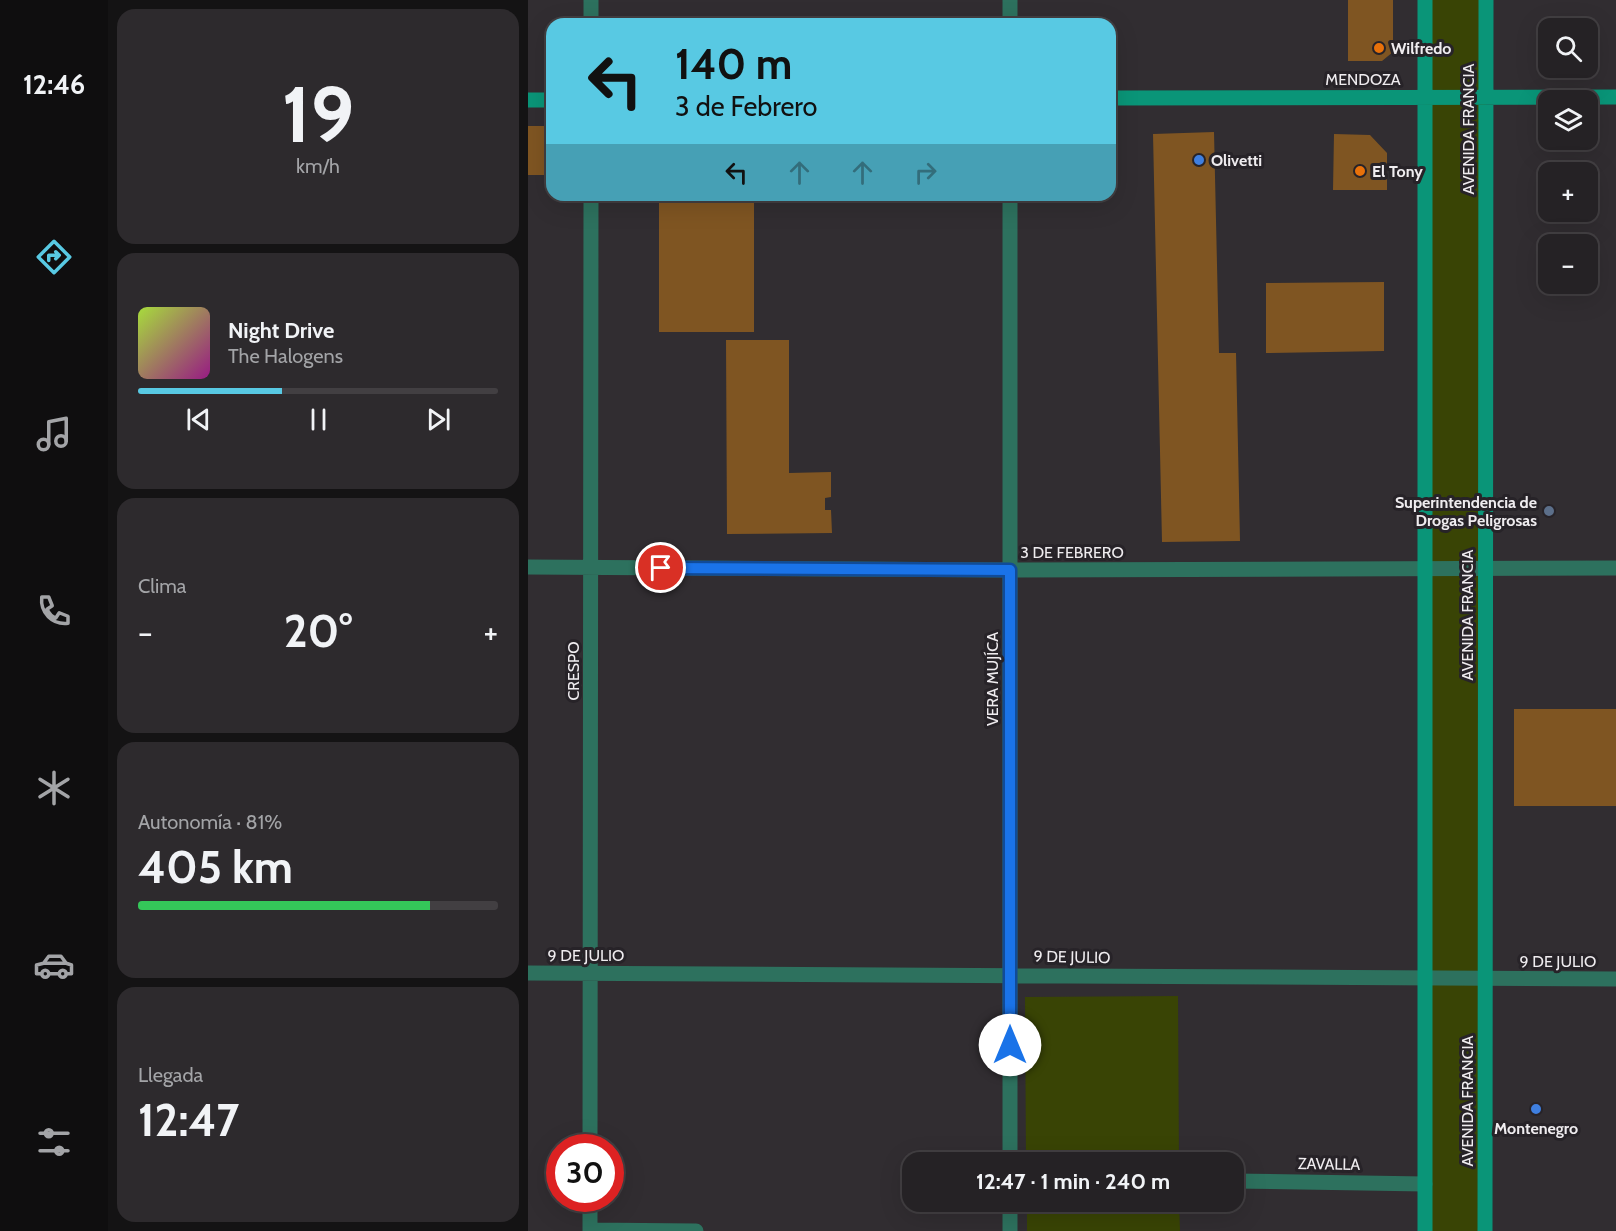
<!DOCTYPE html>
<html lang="es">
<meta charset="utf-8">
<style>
:root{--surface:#252225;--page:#2d2a2d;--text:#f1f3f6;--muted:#a3a4a7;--line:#423f42;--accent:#58c9e3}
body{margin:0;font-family:Cabin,sans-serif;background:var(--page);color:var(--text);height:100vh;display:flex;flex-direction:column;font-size:22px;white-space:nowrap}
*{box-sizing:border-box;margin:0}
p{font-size:20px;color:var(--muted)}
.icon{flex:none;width:33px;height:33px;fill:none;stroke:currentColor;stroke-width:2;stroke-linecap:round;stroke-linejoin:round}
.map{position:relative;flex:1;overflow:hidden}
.sheet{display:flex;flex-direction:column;gap:9px;padding:9px;background:#141314;width:420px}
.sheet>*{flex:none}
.top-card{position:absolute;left:18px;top:18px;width:570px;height:183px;border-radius:18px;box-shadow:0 6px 24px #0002,0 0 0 2px var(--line);background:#58c9e3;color:#111;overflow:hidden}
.controls{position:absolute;left:1010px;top:18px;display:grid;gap:12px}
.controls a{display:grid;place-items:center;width:60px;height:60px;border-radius:12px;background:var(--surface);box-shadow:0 6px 24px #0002,0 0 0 2px var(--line);font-size:30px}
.speed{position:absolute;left:18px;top:1134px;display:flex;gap:12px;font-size:30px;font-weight:700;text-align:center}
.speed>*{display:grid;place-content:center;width:78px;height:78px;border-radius:50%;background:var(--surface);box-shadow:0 6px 24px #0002,0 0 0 2px var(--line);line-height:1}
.speed .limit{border:9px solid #d22;background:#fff;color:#111}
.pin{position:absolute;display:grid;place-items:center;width:51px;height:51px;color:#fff;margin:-26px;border:3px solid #fff;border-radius:50%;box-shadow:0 2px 6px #0007}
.me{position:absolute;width:66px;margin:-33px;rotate:0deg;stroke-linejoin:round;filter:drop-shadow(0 0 4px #0008)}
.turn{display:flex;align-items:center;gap:21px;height:126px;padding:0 30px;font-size:27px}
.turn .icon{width:78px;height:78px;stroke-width:2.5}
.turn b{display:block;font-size:42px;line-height:51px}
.lanes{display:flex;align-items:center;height:57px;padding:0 30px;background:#0003;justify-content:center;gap:30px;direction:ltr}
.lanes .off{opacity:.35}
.big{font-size:45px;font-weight:700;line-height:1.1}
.sheet .tile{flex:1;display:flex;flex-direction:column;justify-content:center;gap:9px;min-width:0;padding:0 21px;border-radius:18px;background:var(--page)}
.sheet .dial{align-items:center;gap:0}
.dial b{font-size:78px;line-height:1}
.song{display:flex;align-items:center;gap:18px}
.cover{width:72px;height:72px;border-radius:9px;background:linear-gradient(135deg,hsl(80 70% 55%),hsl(310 70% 35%))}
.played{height:6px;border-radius:3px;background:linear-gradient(90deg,var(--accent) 40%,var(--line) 40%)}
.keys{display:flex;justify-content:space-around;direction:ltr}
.heat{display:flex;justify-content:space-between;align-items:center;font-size:33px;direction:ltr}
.charge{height:9px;border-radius:4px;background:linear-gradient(90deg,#34c759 81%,var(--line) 0)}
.trip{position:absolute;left:374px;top:1152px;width:342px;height:60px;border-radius:18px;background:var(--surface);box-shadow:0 6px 24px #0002,0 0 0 2px var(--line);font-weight:700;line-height:60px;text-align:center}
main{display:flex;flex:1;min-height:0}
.tabs{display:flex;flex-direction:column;width:108px;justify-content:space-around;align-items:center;background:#0f0e0f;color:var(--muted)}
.tabs .icon{width:42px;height:42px}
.tabs .selected{color:var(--accent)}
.tabs b{font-size:27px;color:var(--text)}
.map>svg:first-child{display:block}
.green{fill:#394405}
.building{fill:#7f5522}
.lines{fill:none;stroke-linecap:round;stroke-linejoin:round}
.street{stroke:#2d715e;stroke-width:15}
.secondary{stroke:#0a9578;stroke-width:15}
.route-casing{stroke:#114b97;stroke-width:15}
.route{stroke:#1a73e8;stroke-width:10}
.food-dot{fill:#e8710a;stroke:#272328;stroke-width:2}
.shop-dot{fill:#3f7fe0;stroke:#272328;stroke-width:2}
.service-dot{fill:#5c6f8a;stroke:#272328;stroke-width:2}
.labels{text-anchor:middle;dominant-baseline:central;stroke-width:6;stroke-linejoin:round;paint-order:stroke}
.poi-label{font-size:16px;font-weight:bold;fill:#efecef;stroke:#272328;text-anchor:start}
.street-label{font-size:16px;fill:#efecef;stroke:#272328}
</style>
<main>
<nav class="tabs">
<b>12:46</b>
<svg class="icon selected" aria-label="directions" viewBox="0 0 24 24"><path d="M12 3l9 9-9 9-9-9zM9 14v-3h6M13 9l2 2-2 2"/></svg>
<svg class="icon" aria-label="music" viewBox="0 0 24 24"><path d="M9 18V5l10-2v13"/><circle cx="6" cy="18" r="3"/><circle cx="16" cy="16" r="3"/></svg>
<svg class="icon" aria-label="phone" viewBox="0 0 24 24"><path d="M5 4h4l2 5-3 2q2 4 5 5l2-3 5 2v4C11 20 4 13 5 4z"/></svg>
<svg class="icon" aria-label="climate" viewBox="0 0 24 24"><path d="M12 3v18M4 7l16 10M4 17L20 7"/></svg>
<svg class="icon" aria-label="car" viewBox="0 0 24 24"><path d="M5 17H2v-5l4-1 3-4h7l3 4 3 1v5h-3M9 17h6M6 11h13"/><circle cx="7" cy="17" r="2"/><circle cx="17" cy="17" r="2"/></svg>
<svg class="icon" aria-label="filters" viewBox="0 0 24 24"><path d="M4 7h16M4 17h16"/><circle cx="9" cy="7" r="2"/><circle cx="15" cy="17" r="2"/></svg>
</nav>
<section class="sheet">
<div class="tile dial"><b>19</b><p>km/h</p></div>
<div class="tile">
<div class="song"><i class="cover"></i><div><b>Night Drive</b><p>The Halogens</p></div></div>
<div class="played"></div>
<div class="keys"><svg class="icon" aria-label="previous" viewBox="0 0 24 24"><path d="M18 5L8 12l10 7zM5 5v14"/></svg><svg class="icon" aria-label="pause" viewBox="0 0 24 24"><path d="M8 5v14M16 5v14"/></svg><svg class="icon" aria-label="next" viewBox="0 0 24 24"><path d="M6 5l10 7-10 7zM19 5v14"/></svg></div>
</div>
<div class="tile"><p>Clima</p>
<div class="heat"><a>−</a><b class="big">20°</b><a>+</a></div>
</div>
<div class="tile"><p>Autonomía · 81%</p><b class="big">405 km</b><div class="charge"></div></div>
<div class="tile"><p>Llegada</p><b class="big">12:47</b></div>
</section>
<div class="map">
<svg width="1088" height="1231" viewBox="0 0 1088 1231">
<rect width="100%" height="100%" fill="#312d31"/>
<!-- green -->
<path class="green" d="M897 0H958L957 1231H897Z
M650 996 651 1162H498L497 997Z
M499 1202H651L652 1231H499Z"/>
<!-- building -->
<path class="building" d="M820 0H865V52L854 61H820Z
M269 22H305V24H269Z
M0 126H24L23 175H0Z
M686 132 691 353H708L712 541 634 542 625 134Z
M806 134 842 135 859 153V190H805Z
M131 195H226V332H131Z
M856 282V351L738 353V283Z
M198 340H261V473L303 472V497L297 498V510H303L304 533 199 534Z
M986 709H1088V806H986Z"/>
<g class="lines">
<!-- street -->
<path class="street" d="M63 24V0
M482 24V0
M0 567 482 570 1088 568
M0 973 1088 979
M62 1148 63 195
M482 1162V195
M705 1181 897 1184
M62 1230 168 1231
M62 1231V1198
M482 1231V1202"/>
<!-- secondary -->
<path class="secondary" d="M582 98 1088 97
M0 100H24
M897 1231V0
M957 1231 958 0"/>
</g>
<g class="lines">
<defs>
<path id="route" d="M133 568 482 570V1045"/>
</defs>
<!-- route casing -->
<use href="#route" class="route-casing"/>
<!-- route -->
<use href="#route" class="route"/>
</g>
<!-- markers -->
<g class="food-dot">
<circle cx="851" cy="48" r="6"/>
<circle cx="832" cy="171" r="6"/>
</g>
<g class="shop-dot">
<circle cx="671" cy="160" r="6"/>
<circle cx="1008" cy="1109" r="6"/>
</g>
<circle class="service-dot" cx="1021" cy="511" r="6"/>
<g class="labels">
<!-- poi labels -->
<g class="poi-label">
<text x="863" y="48">Wilfredo</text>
<text x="683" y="160">Olivetti</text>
<text x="844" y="171">El Tony</text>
<text x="1009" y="502" text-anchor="end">Superintendencia de<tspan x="1009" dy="18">Drogas Peligrosas</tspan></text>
<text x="1008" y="1128" text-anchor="middle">Montenegro</text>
</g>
<!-- street labels -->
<g class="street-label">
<text x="835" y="79">MENDOZA</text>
<text transform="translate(940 129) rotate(-90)">AVENIDA FRANCIA</text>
<text x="544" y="552">3 DE FEBRERO</text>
<text transform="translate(939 615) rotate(-90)">AVENIDA FRANCIA</text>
<text transform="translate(45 671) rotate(-90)">CRESPO</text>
<text transform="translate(464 679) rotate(-90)">VERA MUJÍCA</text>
<text x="58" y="955">9 DE JULIO</text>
<text transform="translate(544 957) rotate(1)">9 DE JULIO</text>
<text x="1030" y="961">9 DE JULIO</text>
<text transform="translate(939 1101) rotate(-90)">AVENIDA FRANCIA</text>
<text transform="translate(801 1164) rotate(1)">ZAVALLA</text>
</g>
</g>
</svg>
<div class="controls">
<a><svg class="icon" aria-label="search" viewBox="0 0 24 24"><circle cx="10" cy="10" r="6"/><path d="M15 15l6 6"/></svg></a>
<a><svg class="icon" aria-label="layers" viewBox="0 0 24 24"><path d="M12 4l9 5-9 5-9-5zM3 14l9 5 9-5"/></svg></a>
<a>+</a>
<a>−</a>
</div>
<div class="speed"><div class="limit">30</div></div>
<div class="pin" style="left:133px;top:568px;background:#d93025"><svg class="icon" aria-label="arrive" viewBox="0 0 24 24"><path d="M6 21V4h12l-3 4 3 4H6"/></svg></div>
<svg class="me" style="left:482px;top:1045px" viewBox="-20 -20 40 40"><circle r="19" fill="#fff"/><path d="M0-13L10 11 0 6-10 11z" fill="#1a73e8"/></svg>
<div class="trip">12:47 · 1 min · 240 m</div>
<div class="top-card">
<div class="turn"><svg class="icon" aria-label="left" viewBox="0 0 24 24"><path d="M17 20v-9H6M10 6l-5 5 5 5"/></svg><div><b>140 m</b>3 de Febrero</div></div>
<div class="lanes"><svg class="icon" aria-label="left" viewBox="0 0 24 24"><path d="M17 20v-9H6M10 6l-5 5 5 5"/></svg><svg class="icon off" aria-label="ahead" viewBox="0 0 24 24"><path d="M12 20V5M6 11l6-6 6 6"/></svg><svg class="icon off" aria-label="ahead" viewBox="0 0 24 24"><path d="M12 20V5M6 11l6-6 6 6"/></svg><svg class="icon off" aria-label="right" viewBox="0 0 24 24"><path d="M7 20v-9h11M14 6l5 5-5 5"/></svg></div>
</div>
</div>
</main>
